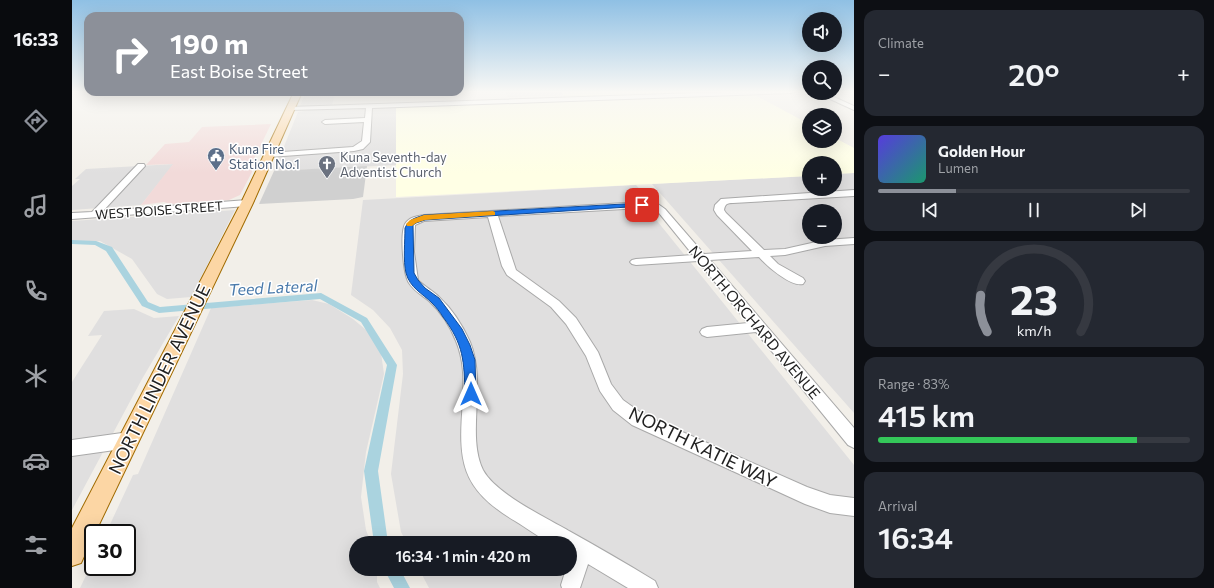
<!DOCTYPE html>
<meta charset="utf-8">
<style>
:root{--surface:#171b24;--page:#242831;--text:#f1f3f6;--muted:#9ea1a6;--line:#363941;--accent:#8c9099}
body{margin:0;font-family:Commissioner,sans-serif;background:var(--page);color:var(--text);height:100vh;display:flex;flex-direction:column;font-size:15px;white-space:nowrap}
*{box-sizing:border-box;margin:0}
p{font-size:13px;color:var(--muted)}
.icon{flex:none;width:22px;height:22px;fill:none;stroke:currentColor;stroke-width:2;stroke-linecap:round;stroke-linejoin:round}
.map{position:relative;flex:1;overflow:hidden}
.drawer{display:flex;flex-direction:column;gap:10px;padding:10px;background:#0d0f14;width:360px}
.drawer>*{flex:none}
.guide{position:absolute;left:12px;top:12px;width:380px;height:84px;border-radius:12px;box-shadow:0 4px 16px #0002;background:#8c9099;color:#fff;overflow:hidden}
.buttons{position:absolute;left:730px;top:12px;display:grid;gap:8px}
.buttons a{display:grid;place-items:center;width:40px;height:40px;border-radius:50%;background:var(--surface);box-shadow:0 4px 16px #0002;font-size:20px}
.speed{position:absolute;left:12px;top:524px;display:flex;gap:8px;font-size:20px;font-weight:700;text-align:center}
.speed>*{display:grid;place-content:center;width:52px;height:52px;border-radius:50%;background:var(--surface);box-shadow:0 4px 16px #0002;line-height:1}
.speed .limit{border:2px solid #111;border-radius:6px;background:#fff;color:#111}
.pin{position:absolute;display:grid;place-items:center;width:34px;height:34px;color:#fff;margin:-17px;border-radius:8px;box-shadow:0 2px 6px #0006}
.me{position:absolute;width:44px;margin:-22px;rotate:0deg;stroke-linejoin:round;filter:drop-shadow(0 0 3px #0008)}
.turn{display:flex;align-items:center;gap:14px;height:84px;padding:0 20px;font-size:18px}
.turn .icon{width:52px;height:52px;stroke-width:2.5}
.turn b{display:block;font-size:28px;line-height:34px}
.big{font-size:30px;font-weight:600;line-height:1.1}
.drawer .card{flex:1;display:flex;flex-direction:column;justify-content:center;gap:6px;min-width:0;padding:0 14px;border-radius:12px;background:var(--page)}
.drawer .dial{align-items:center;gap:0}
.dial svg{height:104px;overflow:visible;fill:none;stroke:var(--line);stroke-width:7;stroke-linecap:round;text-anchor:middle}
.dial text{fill:var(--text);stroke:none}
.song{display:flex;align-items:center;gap:12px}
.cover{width:48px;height:48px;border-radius:6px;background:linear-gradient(135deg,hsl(250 70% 55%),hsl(160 70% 35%))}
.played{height:4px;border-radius:2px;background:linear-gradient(90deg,var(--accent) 25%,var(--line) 25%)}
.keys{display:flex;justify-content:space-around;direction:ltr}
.heat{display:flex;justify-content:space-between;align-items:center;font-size:22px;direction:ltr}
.charge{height:6px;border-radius:3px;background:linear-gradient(90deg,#34c759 83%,var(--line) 0)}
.trip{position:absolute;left:277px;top:536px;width:228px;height:40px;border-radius:20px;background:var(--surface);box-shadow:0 4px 16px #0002;font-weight:600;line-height:40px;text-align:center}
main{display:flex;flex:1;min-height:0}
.tab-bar{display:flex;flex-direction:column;width:72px;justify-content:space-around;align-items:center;background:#090b0e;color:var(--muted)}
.tab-bar .icon{width:28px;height:28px}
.tab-bar .on{color:var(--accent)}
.tab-bar b{font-size:18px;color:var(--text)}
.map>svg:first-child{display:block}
.residential{fill:#e0dfdf;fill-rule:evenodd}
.commercial{fill:#f2dad9}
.education{fill:#ffffe5}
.religious{fill:#d0d0d0}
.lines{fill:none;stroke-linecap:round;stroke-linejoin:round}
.canal{fill:#aad3df;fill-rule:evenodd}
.minor-casing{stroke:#a9a9a9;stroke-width:2}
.major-casing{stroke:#a06b00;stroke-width:2}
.minor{fill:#fff;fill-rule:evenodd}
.major{fill:#fcd6a4;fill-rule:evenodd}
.route{fill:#1a73e8;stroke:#114b97}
.slow{fill:#f59e0b}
.labels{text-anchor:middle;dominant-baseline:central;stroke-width:3;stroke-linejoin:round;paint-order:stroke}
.far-service-label{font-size:13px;fill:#4e5e75;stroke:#fff;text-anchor:start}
.far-worship-label{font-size:13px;fill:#5b616d;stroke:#fff;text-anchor:start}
.far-street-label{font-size:13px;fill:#222;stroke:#fff}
.street-label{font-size:15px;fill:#222;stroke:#fff}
.water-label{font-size:16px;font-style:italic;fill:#4a7aab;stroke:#fff}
.near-street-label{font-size:18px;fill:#222;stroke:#fff}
</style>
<main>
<nav class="tab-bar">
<b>16:33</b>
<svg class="icon on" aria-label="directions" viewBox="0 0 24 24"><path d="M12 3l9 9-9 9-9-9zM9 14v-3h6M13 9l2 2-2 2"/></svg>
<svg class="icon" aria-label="music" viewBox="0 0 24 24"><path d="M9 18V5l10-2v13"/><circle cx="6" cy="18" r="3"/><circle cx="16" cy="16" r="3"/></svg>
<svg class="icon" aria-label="phone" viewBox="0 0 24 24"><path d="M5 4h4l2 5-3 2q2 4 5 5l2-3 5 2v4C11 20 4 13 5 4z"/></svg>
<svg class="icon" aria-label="climate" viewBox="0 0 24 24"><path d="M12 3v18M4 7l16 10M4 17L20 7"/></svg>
<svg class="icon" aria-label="car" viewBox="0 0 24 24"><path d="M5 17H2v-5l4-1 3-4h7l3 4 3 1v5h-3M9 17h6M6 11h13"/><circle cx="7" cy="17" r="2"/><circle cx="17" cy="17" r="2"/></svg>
<svg class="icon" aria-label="filters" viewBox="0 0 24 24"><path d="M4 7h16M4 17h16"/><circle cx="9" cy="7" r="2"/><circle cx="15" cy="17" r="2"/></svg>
</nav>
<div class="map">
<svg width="782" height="588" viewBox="0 0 782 588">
<rect width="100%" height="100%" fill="#f2efe9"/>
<!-- residential -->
<path class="residential" d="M432 91H488L491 95 436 97Z
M263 93 260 105 228 106 233 94Z
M324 107V165L202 171 226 112 239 110Z
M102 164 69 205 0 210V186L8 179H3L14 169Z
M782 173V413L580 184 737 176V189H763V174ZM737 211H763V237H737Z
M564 185 577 199 569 201 782 465V588H357L347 569H498V543H335L329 532 319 474 331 374 330 350 318 328 301 310 279 295 291 200Z
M163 210 119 297 95 299 85 294 60 259 28 241 0 244V221Z
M240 300 257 304 281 319 299 334 309 353 312 374 294 452 289 497 294 530 299 543H284V569H305V582L308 588H8L21 561V567H55V533H34L61 475 66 474 139 308Z
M62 309 82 318 107 316 70 379 0 510V382L30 335 16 336 32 311Z"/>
<!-- commercial -->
<path class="commercial" d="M199 124 181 161 180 172 168 195 157 200 98 204 92 202 69 205 101 164 74 165 93 144 117 142 130 127Z"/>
<!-- education -->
<path class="education" d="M488 91H675L493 97Z
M681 94 737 124V141H763V138L782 148V173L763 174V163H737V176L324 197V107Z"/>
<!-- religious -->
<path class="religious" d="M295 166 291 197 281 199 187 204 202 171Z"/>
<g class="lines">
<!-- canal -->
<path class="canal" d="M0 240 24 241 40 247 76 302 88 307 249 293 295 318 325 365 306 471 316 543H302L292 471 315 365 289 322 248 299 87 313 70 306 34 251 23 245 0 244Z
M312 569H328L338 588H322Z"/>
<defs>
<path id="minor" d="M683 91H723L720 93 300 108 298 142 291 149 282 151 197 157 193 155 197 153 281 147 290 141 292 122 253 124 250 122 253 120 293 118 294 108 216 110V108L218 107Z
M745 93H753L782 106V110Z
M66 164H72L73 166 31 211 175 200 180 203 175 206 0 219V213L20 212Z
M782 190V196L661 203C655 203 653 204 652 210L654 213 692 250 713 249 753 240 782 238V244L753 246 713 255 698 256 706 264 731 278 733 281 731 284C719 287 695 266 687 257L638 260 782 428V448L776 445 684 332 635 337 630 335 628 332 630 329 635 327 676 323 626 261 564 265 560 264 558 262 560 260 564 259 621 255 587 213 581 209 570 208 426 216 444 270 487 301 504 318 526 352 539 384 551 400 572 415 735 487 758 495 782 498V516L758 513 733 504 560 425 541 410 528 391 514 356 494 324 479 307 435 275 430 266 416 217 352 221 343 225 342 252 346 280C353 287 361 291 367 297 380 309 391 326 398 342 415 384 394 435 411 470 424 494 473 517 497 531 526 547 555 564 583 581L586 588H556L516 564 508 588H490L489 585 494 569H498L500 554 498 553V543C493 543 485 544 480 543 467 538 455 528 443 521 388 488 386 461 391 401 392 380 392 360 384 341 378 326 369 312 357 301 350 295 342 291 337 283 331 274 328 233 333 224 337 217 346 216 352 215L570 202 586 204 593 209 632 254 680 251 645 215 642 210 643 205 649 199Z
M57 432 63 435 65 440 63 445 57 448 0 456V440Z"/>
<path id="major" d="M222 92H230L181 203 23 533H21V537L9 563 0 566V528L169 203Z"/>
</defs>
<!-- minor casing -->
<use href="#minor" class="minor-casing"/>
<!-- major casing -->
<use href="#major" class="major-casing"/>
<!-- minor -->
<use href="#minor" class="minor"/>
<!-- major -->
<use href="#major" class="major"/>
</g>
<!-- sky -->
<linearGradient id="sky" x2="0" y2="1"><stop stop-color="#8fc0e4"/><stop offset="0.53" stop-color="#f9f8f5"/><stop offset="1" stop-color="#f9f8f5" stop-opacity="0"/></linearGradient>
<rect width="782" height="173" fill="url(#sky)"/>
<!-- route -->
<path class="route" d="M570 203H572V206L353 220 344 223 341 225 342 273 346 280 353 288 367 298 390 329 398 345 403 360 404 394 403 398 399 399 395 398 393 394C392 361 392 345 371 317 368 312 364 307 360 303 350 293 338 288 334 273 331 261 333 241 333 228 337 219 343 218 352 215Z"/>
<!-- slow -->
<path class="slow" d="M421 211 423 212V215L353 220 344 223 340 226H335L334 224 338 220 352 215Z"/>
<!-- icons -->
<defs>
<symbol id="civic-pin" viewBox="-11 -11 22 30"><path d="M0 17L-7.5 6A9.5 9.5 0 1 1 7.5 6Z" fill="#5c6f8a" stroke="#fff"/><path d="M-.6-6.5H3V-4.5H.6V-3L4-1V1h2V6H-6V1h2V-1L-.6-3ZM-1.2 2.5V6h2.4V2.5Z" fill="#fff"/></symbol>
<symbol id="church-pin" viewBox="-11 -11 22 30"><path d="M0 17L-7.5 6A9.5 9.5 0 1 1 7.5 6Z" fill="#6b7280" stroke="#fff"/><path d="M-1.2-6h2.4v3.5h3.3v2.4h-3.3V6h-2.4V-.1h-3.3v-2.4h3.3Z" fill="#fff"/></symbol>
</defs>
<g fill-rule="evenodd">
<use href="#civic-pin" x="134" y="146" width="20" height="27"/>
<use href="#church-pin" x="245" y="154" width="20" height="27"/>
</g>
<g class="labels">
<!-- far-service labels -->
<g class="far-service-label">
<text x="157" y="149">Kuna Fire<tspan x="157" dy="15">Station No.1</tspan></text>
</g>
<!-- far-worship labels -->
<g class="far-worship-label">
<text x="268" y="157">Kuna Seventh-day<tspan x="268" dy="15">Adventist Church</tspan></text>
</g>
<!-- far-street labels -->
<g class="far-street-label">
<text transform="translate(87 210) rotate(-4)">WEST BOISE STREET</text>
</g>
<!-- street labels -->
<g class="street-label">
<text transform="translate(683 322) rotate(50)">NORTH ORCHARD AVENUE</text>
</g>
<!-- water labels -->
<g class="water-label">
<text transform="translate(201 287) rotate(-3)">Teed Lateral</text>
</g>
<!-- near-street labels -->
<g class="near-street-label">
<text transform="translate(87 379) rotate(-64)">NORTH LINDER AVENUE</text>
<text transform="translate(631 447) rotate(26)">NORTH KATIE WAY</text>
</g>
</g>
</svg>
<div class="buttons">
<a><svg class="icon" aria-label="sound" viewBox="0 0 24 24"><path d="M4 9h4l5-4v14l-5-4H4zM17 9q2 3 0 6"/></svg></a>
<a><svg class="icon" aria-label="search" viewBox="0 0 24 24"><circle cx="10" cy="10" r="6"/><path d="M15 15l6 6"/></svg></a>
<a><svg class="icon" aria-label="layers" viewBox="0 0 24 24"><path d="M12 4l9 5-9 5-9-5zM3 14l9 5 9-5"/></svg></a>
<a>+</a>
<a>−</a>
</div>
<div class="speed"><div class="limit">30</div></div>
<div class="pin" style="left:570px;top:205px;background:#d93025"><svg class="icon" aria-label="arrive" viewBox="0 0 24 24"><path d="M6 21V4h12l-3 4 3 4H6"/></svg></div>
<svg class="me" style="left:399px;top:394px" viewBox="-20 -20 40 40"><path d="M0-17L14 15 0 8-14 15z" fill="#1a73e8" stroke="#fff" stroke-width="4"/></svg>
<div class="trip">16:34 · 1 min · 420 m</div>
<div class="guide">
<div class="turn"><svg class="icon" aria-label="right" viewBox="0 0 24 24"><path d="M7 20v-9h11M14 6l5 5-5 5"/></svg><div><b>190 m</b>East Boise Street</div></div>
</div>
</div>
<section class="drawer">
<div class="card"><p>Climate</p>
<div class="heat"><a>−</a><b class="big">20°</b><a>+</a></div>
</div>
<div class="card">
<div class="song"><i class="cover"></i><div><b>Golden Hour</b><p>Lumen</p></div></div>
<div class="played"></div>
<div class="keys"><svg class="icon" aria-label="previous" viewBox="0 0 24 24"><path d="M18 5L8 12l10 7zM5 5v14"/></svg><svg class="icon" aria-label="pause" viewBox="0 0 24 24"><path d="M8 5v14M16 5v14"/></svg><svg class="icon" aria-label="next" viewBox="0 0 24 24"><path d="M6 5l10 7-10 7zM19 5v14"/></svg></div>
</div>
<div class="card dial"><svg viewBox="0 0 100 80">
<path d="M14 69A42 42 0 1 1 86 69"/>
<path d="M14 69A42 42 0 0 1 9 41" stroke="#8c9099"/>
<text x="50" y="56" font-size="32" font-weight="700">23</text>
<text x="50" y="72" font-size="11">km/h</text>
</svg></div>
<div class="card"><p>Range · 83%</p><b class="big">415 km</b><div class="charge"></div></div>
<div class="card"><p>Arrival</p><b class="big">16:34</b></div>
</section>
</main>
